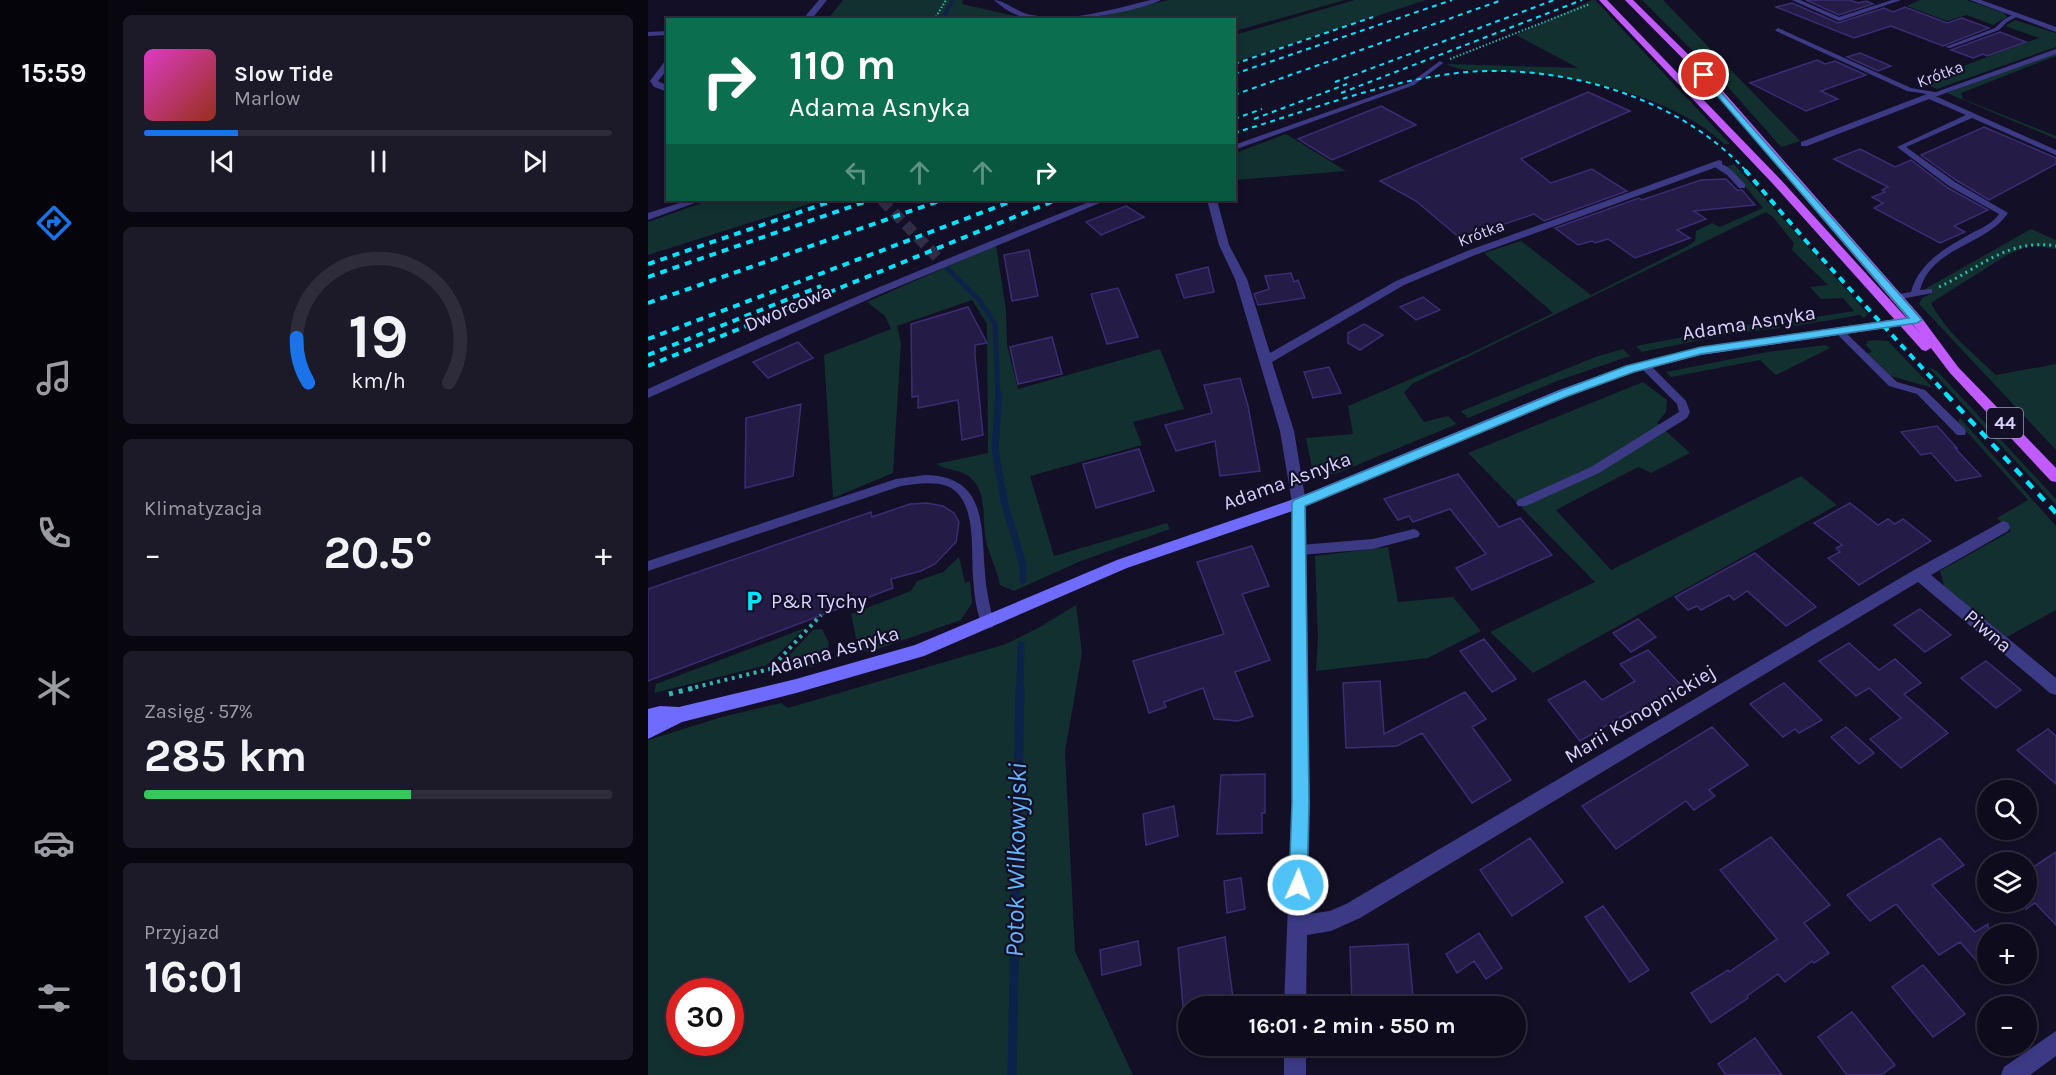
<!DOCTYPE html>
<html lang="pl">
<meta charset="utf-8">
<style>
:root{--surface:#0e0b1c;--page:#1c1929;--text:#f1f3f6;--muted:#9b9ba3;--line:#2e2b3b;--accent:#1a73e8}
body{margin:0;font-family:Karla,sans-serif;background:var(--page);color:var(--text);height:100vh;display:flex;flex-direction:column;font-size:22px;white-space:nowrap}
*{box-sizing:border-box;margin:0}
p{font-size:20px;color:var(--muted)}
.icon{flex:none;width:33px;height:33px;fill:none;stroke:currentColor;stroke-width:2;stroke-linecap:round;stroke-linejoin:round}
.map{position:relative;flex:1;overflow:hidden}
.panel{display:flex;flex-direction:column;gap:15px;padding:15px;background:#08060f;width:540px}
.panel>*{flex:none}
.hud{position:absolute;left:18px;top:18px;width:570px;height:183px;border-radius:0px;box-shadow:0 3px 9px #0003,0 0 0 2px var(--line);background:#0b6e4f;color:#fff;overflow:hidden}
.buttons{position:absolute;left:1329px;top:780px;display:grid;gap:12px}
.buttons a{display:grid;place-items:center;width:60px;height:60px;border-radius:50%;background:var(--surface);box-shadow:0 3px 9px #0003,0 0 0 2px var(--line);font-size:30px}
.speed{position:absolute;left:18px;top:978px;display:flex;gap:12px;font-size:30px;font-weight:700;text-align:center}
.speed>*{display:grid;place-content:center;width:78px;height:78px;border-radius:50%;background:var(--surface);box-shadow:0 3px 9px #0003,0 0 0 2px var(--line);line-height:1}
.speed .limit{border:9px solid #d22;background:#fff;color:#111}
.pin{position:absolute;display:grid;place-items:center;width:51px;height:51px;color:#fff;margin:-26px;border:3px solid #fff;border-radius:50%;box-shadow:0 2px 6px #0007}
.me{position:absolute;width:66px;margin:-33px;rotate:2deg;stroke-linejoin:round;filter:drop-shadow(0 0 4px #0008)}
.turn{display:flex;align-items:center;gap:21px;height:126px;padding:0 24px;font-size:27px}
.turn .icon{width:78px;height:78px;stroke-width:2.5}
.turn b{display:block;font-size:42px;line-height:51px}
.lanes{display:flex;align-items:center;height:57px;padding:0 24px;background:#0003;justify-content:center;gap:30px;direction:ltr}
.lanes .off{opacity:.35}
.big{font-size:45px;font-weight:700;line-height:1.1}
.panel .widget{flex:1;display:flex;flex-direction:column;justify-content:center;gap:9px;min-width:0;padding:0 21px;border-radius:9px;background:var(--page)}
.panel .dial{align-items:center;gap:0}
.dial svg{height:156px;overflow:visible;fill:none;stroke:var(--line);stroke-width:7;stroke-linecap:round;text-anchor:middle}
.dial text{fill:var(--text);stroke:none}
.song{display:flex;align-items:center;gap:18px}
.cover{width:72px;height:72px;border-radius:9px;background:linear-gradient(135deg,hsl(310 70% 55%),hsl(10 70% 35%))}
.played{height:6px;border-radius:3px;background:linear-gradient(90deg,var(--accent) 20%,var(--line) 20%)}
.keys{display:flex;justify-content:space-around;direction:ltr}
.heat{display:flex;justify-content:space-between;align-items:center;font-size:33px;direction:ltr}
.charge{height:9px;border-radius:4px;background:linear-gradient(90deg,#34c759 57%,var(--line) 0)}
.trip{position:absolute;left:530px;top:996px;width:348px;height:60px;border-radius:30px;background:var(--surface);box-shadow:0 3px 9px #0003,0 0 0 2px var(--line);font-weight:700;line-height:60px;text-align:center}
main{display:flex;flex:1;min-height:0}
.menu{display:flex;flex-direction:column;width:108px;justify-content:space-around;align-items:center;background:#06040b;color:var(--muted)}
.menu .icon{width:42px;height:42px}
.menu .on{color:var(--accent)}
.menu b{font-size:27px;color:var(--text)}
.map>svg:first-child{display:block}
.green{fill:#12302f;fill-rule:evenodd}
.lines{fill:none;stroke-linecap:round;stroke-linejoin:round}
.stream-far3{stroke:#0c2248;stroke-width:4}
.stream-far2{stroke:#0c2248;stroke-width:5}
.stream-far1{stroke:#0c2248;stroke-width:7}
.stream{stroke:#0c2248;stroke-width:9}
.building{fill:#241b47;stroke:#3b2d73;stroke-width:1.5}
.street-tunnel{stroke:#312d47;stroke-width:11;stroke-dasharray:11 6;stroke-linecap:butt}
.path-far3{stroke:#2fb8b0;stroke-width:2;stroke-dasharray:1.5 2;stroke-linecap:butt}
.path-far2{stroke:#2fb8b0;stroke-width:3;stroke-dasharray:2 4;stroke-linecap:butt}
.path-far1{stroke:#2fb8b0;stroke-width:4;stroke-dasharray:3 4.5;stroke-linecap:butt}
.path{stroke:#2fb8b0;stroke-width:5;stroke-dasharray:4 6;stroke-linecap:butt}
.lane{fill:#3d3a85;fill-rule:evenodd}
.street{fill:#3d3a85;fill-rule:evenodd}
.secondary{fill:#6f6bff;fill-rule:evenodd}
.primary{fill:#c25bff;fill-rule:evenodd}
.rail-far2{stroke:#00e5ff;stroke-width:2;stroke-dasharray:5 4.5;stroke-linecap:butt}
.rail-far1{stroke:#00e5ff;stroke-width:4;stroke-dasharray:7 6;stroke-linecap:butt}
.rail{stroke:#00e5ff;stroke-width:4.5;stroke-dasharray:9 8;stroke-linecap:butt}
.route{fill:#4fc3f7;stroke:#337fa1;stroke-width:1.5}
.labels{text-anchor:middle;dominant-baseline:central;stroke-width:4.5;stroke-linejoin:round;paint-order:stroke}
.far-street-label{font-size:16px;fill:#d9d4ff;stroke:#130f26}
.shield{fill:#130f26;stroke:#9e99be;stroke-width:1.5}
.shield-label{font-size:18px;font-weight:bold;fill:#d9d4ff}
.street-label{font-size:20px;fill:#d9d4ff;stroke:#130f26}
.poi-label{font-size:20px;fill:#d9d4ff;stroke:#130f26;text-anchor:start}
.near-water-label{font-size:26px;font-style:italic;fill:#62b6ff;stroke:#130f26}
</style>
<main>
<nav class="menu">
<b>15:59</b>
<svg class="icon on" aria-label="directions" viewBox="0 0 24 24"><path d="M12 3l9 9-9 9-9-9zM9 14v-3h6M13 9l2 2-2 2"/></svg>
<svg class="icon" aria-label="music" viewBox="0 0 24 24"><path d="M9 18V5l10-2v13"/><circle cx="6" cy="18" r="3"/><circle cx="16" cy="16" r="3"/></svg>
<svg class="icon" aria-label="phone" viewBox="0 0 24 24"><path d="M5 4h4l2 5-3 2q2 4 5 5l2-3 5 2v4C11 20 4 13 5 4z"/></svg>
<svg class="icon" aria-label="climate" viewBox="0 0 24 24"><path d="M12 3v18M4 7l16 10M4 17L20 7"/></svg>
<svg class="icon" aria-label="car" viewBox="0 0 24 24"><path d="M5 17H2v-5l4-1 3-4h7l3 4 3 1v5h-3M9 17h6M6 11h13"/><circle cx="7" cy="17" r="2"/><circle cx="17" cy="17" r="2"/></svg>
<svg class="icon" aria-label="filters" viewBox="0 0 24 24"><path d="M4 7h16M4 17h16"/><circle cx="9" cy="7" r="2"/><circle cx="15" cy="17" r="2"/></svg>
</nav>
<section class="panel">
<div class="widget">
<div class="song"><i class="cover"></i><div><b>Slow Tide</b><p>Marlow</p></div></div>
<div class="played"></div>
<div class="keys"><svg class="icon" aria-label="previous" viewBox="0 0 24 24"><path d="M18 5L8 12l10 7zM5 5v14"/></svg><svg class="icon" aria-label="pause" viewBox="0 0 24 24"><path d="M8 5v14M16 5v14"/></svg><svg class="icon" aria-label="next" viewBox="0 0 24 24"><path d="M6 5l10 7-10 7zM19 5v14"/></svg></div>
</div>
<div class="widget dial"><svg viewBox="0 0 100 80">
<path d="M14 69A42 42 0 1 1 86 69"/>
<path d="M14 69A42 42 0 0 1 8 46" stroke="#1a73e8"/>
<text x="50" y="56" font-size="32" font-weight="700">19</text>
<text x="50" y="72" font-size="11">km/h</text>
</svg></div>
<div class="widget"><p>Klimatyzacja</p>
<div class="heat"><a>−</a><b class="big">20.5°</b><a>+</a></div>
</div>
<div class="widget"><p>Zasięg · 57%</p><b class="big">285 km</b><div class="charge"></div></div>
<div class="widget"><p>Przyjazd</p><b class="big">16:01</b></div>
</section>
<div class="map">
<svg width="1408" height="1075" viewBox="0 0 1408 1075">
<rect width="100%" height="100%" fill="#130f26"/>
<!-- green -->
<path class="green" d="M195 0H315L314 4 380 19H180Z
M521 0H697L587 31 586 20H433Z
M707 0H778L587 62V35Z
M944 0H947L1082 144H1076C1067 136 1057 128 1047 122 995 91 930 77 871 72 848 69 818 75 799 64L930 68 868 35Z
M994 0H1015L1152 141 1133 147 1073 79Z
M1272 0H1319L1356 13 1359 17 1345 25 1319 15 1299 21 1259 6Z
M1367 20 1408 33V47L1289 89 1272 82 1391 38 1357 26Z
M1408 53V56L1313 93 1315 99 1408 136V139L1299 93Z
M638 134 698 171 587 180V153Z
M1086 164 1220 314 1216 318 1212 315 1147 326 1142 321 1206 311 1195 298 1173 299 1162 287 1180 285 1144 250 1146 243 1125 217 1118 212 764 384 756 393 776 422 800 416 809 424 687 474H674L664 468 658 438 705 434 700 406 821 354 905 313 836 253 873 241 943 295 1038 247 1047 241 1048 231 1064 223 1072 227 1115 208 1088 175 1078 167Z
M62 200H174L0 255V222Z
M1383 229 1408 240V249L1382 245 1359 255 1283 303C1298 332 1325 353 1348 375L1408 364V450L1271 304 1274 298 1284 293 1277 289Z
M348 245 358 310 359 345 370 389 512 349 536 409 485 422 494 445 382 476 406 556 519 523 522 529 433 561 366 591 352 585C349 570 343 558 339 545 333 524 340 498 326 481 316 469 300 471 288 464L340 453 339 324 324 300 249 326 253 343 245 473 185 498 176 355 243 329 237 316 219 302Z
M1128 322 1132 328 1082 334 994 352 988 346 1103 324Z
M1228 340 1240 341 1285 388 1243 376 1219 353 1224 352 1217 344 1220 343 1218 341Z
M1178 345 1182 348 1128 375 1112 360 1023 377 1018 372 1119 352Z
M975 349 982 356 909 381 820 418 813 411 950 356Z
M1280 367 1289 371 1408 499V505Z
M995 382 1019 400 1018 412 1009 423 1042 453 1003 473 990 467 908 510 963 570 1153 476 1189 505 885 673 842 632 947 582 820 453Z
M1312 418 1408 526V610L1359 637 1296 586 1292 571 1363 531 1349 518 1380 500 1310 422Z
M740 547 750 602 805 597 833 631 780 658 668 671 670 638 667 556Z
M311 557 317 583 322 581 324 603 313 620 221 652 210 648 203 614 263 591 269 581 295 572Z
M428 605 434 653 417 752 427 951 485 1075H0V740L74 717 133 703 140 708 358 644 392 627ZM32 992H82V1042H32Z
M157 628 119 665 6 693 8 684Z
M174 629 181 643 179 656 165 667 134 663 165 630Z"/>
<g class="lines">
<!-- stream-far3 -->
<path class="stream-far3" d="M294 20 305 0"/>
<!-- stream-far2 -->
<path class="stream-far2" d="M299 268 332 301 347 324 350 395"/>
<!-- stream-far1 -->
<path class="stream-far1" d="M351 394 347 448 356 501 375 565V580
M372 689 373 645"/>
<!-- stream -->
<path class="stream" d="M364 1075 372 688"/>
</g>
<!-- building -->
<path class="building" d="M1158 0H1202L1210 3 1218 1 1225 4 1191 15Z
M1144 3 1190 23 1236 8 1245 12 1257 7 1299 23 1314 18 1341 28 1295 46 1243 26 1206 38 1128 7Z
M1352 32 1378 42 1339 56 1335 54 1325 58 1303 50Z
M1212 53 1243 66 1230 71 1199 57Z
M1169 60 1177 64 1187 61 1218 75 1173 91 1190 99 1158 111 1102 83Z
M940 92 982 111 873 159 903 183 944 169 979 191 896 221 886 214 813 239 768 201 732 181Z
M733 106 768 125 684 160 650 139Z
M1336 127 1408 158V164L1341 200 1308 180 1273 155Z
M1212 149 1247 167 1263 160 1300 188 1340 210 1306 226 1317 232 1292 243 1226 208 1235 203 1224 197 1237 192 1234 190 1240 187 1186 159Z
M1078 179 1089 190H1094L1107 205 1046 211 1058 219 1029 230 1042 238 987 258 960 239 947 243 944 241 930 245 907 228 991 198 994 200 1053 180Z
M478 206 496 217 453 235 438 222Z
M381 250 390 296 364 301 356 255Z
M560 267 566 292 536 298 528 275Z
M643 273 646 282 650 280 657 298 610 305 606 294 621 289 617 276Z
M470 288 490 337 459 344 443 294Z
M775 297 792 310 768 320 752 307Z
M320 307 339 343 327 345V356L335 435 314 440 310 400 270 408V396L264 397 263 324Z
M716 324 735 335 712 350 700 343V333Z
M404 337 414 374 370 384 362 347Z
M150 342 165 358 120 378 105 362Z
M681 367 693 393 665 398 656 372Z
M592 378 600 406 612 471 572 476 567 441 528 451 517 425 564 413 556 385Z
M153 404 145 476 97 488 98 418Z
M1289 426 1309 448H1307L1333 476 1308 481 1283 453 1273 455 1253 432Z
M491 449 506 491 448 508 435 464Z
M810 474 851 527 872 518 904 555 824 590 808 568 838 554 802 509 765 522 761 516 750 520 736 499Z
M279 503 295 506 306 513 311 522 308 542 287 564 273 571 243 579 245 588 0 681V589L223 512 224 517 262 504Z
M1202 503 1230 525 1240 519 1247 524 1255 519 1283 541 1211 585 1180 558 1192 552 1188 548 1194 545 1166 523Z
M604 546 621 586 594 594 622 660 587 672 605 716 590 721 566 719 555 688 516 702 518 707 501 713 485 661 576 634 549 562Z
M1107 553 1168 607 1138 626 1099 591 1086 600 1081 595 1053 610 1049 606 1040 610 1027 597Z
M1272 609 1303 635 1277 652 1246 625Z
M990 619 1008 637 983 652 965 633Z
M836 639 868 679 844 692 812 651Z
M1201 643 1231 670 1247 659 1273 683 1256 694 1300 733 1253 768 1222 739 1253 718 1221 688 1208 696 1171 661Z
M1000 650 1034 686 986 714 983 711 932 741 900 700 937 681 954 700 987 681 972 664Z
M1338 661 1373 690 1348 708 1313 678Z
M732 681 736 734 817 692 838 719 824 727 863 780 824 803 774 733 749 746 698 748 695 683Z
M1136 683 1174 720 1151 733 1147 729 1135 737 1102 704Z
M1064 727 1100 765 1061 790 1067 796 1046 810 1038 801 968 849 934 806Z
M1198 727 1226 753 1211 764 1183 737Z
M1400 729 1408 736V784L1369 750Z
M617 774V813H614V833L569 834 573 775Z
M526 806 530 836 498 845 495 814Z
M1123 837 1182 905 1156 923 1181 953 1166 963 1164 961 1137 982 1130 974 1099 996 1100 998 1063 1023 1043 993 1080 970 1081 972 1129 939 1072 870Z
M882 838 915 882 864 916 832 870Z
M1292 838 1316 865 1284 885 1327 932 1340 924V974L1312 942 1291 955 1248 904 1222 921 1199 895Z
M1408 852V925L1387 903 1378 909V872Z
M593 878 597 909 579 913 576 881Z
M955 906 1001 970 982 982 937 917Z
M831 933 854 968 838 979 826 961 809 973 798 954Z
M577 937 586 1006H535L530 948Z
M490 941 493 965 454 975 452 950Z
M760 944 766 1006H704L702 947Z
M1275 965 1317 1014 1285 1037 1244 987Z
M1204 1012 1247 1065 1233 1075H1199L1170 1037Z
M1107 1038 1134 1075H1078L1070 1064Z"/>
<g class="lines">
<!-- street-tunnel -->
<path class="street-tunnel" d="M234 200 289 257"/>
<!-- path-far3 -->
<path class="path-far3" d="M286 20 298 0
M802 59 942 4"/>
<!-- path-far2 -->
<path class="path-far2" d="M1291 287C1332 268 1360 238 1408 246"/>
<!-- path-far1 -->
<path class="path-far1" d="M40 689 122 669 173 615"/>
<!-- path -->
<path class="path" d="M21 694 46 688"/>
<!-- lane -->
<path class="lane" d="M346 0C356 0 370 13 384 15 423 23 464 9 503 0H513C487 13 407 25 379 18 365 15 356 9 346 0Z
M1144 0H1152L1191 17 1244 0H1253L1191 21Z
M1368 13 1370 16 1359 22 1351 30 1302 48 1297 47 1347 28 1355 20Z
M1130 28 1263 88 1287 92V94L1285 95 1408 150V155L1324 118 1258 147 1307 182 1360 213C1339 245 1283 247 1272 290L1284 289V293L1248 300 1243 297 1245 295 1263 292C1271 262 1299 247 1324 233 1334 228 1345 223 1351 214L1301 186 1249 147 1318 115 1281 99 1159 146H1153V142L1279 94 1259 91 1128 31 1127 30Z
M792 61 795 63 794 64 766 85 586 150V145L762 83Z
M1065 162C1078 162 1088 175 1097 184V188H1091L1079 175 1065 166Z
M1191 328 1194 329 1249 382 1277 390 1317 429 1318 432 1317 435H1309L1269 394 1241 386 1186 331Z
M996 362 1000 363 1038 401 1042 412 1039 418 951 473 878 506H870L868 503 870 500 943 467 1031 412 1029 404 992 367 991 365Z
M277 475C339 476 333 526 337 573 338 590 342 607 346 623L345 627 340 628 335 627C328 612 326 593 325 576 323 550 329 498 299 486 285 481 267 484 253 486L0 571V561L248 479Z
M766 529 770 531 772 534 770 537 725 549 652 555 648 553 646 550 648 547 652 545 725 539Z"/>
<!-- street -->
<path class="street" d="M171 0H179L163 20H154Z
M1322 0H1333L1408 27V32Z
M20 31V35L0 36V32Z
M1408 49V54L1284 98 1277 96Z
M17 61H20V69L10 81 20 86V92L6 87 2 81Z
M1071 160 1074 161V165L827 255 756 285 624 362 646 431 658 503 662 803 660 914 682 911 698 904 1266 570 1355 521 1360 523 1362 527 1360 531 1283 575 1408 678V695L1402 693 1270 582 712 918 683 931 659 935 658 1006H636L644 803V503L632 431 587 279 571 245 559 200H569L581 245 599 279 622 353 748 281 819 251Z
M41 200H55L0 220V213Z
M446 200H459L230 295 0 398V389C147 321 296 259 446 200Z
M1408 1031V1056L1382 1075H1353L1356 1067Z
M636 1046H658V1075H636Z"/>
<!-- secondary -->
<path class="secondary" d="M1269 316 1275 320 1273 323 1053 355 986 372 921 396 656 507 479 568 276 656 148 693 34 722 0 739V709L12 706 31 707 148 679 267 645 469 560 646 499 911 390 978 366 1053 347Z"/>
<!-- primary -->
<path class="primary" d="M951 0H959L1133 180 1273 334 1053 77 977 0H985L1059 73 1273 317 1310 367 1408 468V482L1403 481 1302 373 1283 348 1278 351 1274 350 1125 184Z"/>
<!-- rail-far2 -->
<path class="rail-far2" d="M586 64 725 17
M586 74 804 0
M687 82 906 0
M693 93 934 0
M586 95 854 0
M586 119 614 109
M606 119 699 84
M586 133C656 112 728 84 801 74 902 60 1029 94 1098 171"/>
<!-- rail-far1 -->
<path class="rail-far1" d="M1097 170 1158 241 1299 395
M0 264 187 200
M0 277 222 200
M0 303 294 200
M0 339 367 200
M0 355 173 286
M0 366 408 200"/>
<!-- rail -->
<path class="rail" d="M1298 394 1408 513"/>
</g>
<!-- route -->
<path class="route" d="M1056 73 1274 320 1269 323 1053 354 986 372 920 396 657 506 661 803 659 885 656 892 650 894 643 892 641 885 644 803V503L646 500 912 391 978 366 1053 347 1261 318 1053 77V74Z"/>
<!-- icons -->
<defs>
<symbol id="parking-bare" viewBox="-9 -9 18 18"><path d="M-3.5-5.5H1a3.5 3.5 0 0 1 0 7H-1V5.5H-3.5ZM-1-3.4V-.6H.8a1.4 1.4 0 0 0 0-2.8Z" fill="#00e5ff" stroke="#130f26" stroke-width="2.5" paint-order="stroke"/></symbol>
</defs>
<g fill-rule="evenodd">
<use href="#parking-bare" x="91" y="586" width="30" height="30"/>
</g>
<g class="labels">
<!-- far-street labels -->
<g class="far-street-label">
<text transform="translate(1292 74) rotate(-21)">Krótka</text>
<text transform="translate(833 233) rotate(-21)">Krótka</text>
</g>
<!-- shield labels -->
<rect class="shield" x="1339" y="408" width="36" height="30" rx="4.5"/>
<g class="shield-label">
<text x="1357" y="423">44</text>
</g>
<!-- street labels -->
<g class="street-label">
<text transform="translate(140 308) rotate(-23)">Dworcowa</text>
<text transform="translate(1101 323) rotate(-9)">Adama Asnyka</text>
<text transform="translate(639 481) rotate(-20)">Adama Asnyka</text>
<text transform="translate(1340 631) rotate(40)">Piwna</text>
<text transform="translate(186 651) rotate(-16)">Adama Asnyka</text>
<text transform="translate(992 714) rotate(-31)">Marii Konopnickiej</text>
</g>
<!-- poi labels -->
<g class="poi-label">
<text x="123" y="601">P&amp;R Tychy</text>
</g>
<!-- near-water labels -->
<g class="near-water-label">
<text transform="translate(368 860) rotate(-89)">Potok Wilkowyjski</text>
</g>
</g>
</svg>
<div class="buttons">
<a><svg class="icon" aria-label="search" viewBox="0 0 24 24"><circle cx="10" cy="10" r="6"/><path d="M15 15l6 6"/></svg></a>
<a><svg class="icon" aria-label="layers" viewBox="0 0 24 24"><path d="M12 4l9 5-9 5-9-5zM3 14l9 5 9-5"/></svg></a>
<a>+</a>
<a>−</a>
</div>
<div class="speed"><div class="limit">30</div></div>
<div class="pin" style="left:1056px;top:75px;background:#d93025"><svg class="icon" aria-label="arrive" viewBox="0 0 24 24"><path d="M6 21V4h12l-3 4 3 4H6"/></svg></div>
<svg class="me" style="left:650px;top:885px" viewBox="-20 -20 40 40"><circle r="17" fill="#4fc3f7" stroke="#fff" stroke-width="3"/><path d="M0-11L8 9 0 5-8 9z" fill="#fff"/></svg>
<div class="trip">16:01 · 2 min · 550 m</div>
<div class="hud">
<div class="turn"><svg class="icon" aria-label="right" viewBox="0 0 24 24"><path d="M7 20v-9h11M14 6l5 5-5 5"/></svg><div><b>110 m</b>Adama Asnyka</div></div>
<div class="lanes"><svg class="icon off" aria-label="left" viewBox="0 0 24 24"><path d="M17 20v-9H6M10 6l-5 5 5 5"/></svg><svg class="icon off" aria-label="ahead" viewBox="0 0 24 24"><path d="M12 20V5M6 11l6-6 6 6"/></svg><svg class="icon off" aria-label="ahead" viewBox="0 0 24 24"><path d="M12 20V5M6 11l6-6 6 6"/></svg><svg class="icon" aria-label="right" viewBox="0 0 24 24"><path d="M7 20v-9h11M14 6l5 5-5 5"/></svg></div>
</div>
</div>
</main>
